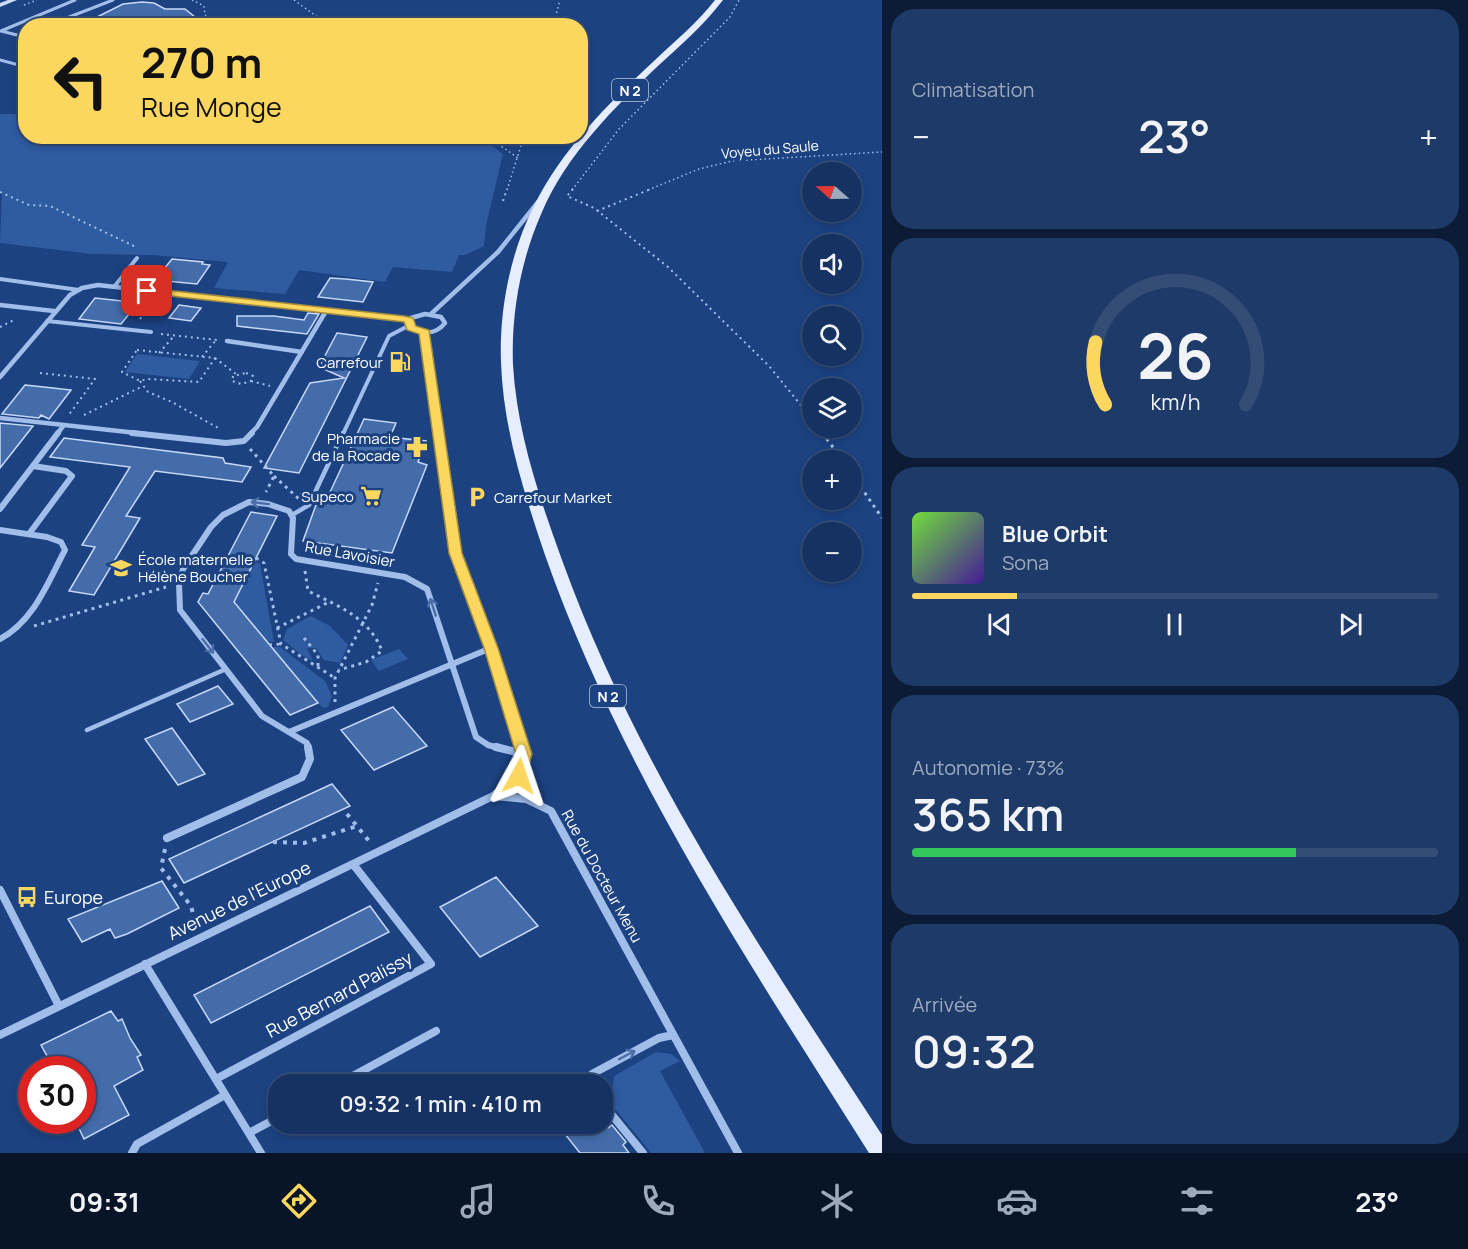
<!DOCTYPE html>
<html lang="fr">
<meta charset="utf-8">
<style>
:root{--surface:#153262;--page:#1e3a68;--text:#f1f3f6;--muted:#9daabe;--line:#344d77;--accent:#fbd75f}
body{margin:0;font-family:Manrope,sans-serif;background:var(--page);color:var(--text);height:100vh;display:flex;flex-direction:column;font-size:22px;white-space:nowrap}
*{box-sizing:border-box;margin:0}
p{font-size:20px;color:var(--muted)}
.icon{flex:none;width:33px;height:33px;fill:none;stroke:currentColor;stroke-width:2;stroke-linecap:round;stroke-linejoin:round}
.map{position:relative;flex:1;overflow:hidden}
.drawer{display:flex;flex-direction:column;gap:9px;padding:9px;background:#0c1c36;width:586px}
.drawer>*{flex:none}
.top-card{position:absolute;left:18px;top:18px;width:570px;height:126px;border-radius:24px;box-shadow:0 3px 9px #0003,0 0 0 2px var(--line);background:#fbd75f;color:#111;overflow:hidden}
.needle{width:39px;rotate:290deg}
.controls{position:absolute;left:802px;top:162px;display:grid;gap:12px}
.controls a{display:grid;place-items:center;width:60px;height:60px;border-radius:50%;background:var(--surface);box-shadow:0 3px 9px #0003,0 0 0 2px var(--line);font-size:30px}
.speed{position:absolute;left:18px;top:1056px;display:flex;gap:12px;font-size:30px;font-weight:700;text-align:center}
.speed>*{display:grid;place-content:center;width:78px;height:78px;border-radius:50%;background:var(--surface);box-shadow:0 3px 9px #0003,0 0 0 2px var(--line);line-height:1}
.speed .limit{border:9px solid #d22;background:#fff;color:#111}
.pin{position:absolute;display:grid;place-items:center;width:51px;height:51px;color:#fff;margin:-26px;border-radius:12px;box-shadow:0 3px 9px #0006}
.me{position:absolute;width:66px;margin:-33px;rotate:5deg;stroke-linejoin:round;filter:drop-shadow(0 0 4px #0008)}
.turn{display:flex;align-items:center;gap:21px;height:126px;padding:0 24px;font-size:27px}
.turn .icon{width:78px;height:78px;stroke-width:2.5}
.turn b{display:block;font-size:42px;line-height:51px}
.big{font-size:45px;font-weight:600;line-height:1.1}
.drawer .widget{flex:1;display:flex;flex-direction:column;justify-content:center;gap:9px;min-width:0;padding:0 21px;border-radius:24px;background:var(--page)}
.drawer .dial{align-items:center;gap:0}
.dial svg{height:156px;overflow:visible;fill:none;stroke:var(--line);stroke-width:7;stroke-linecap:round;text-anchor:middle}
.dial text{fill:var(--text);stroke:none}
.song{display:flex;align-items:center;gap:18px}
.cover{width:72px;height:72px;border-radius:9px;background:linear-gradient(135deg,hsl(100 70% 55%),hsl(260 70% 35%))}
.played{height:6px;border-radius:3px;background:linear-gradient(90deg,var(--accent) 20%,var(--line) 20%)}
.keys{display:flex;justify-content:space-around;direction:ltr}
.heat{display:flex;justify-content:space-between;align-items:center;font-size:33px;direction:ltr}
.charge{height:9px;border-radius:4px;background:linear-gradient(90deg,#34c759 73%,var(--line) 0)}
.trip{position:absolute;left:268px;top:1074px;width:345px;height:60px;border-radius:24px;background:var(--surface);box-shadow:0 3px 9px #0003,0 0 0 2px var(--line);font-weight:600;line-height:60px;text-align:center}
.tab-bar{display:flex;height:96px;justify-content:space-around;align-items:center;background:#081427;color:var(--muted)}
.tab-bar .icon{width:42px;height:42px}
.tab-bar .selected{color:var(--accent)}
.tab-bar b{font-size:27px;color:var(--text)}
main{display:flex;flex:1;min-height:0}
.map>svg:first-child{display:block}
.green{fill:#2f5ba1}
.building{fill:#446cab;stroke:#c6d9f8;stroke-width:1.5}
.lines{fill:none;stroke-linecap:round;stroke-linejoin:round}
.path-far3{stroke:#a1beea;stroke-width:1.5;stroke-dasharray:1.5 3;stroke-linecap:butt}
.path-far2{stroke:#a1beea;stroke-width:2;stroke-dasharray:2 4;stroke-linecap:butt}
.path-far1{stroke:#a1beea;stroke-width:3;stroke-dasharray:3 4.5;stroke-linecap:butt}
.path{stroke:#a1beea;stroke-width:4;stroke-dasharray:4 6;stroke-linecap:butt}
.service-far2{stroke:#a1beea;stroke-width:3}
.service-far1{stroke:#a1beea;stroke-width:4}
.service{stroke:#a1beea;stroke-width:4.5}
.minor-far2{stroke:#a1beea;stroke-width:4.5}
.minor-far1{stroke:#a1beea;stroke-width:6}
.minor{stroke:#a1beea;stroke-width:8}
.secondary{fill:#cdddf8;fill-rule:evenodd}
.primary{fill:#e5edfe;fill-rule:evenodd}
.oneway{stroke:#4b6da6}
.route{fill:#fbd75f;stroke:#a38c3e;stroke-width:1.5}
.labels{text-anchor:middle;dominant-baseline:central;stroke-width:6;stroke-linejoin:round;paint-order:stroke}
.shield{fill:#1c4282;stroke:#bbc6da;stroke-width:1.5}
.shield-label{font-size:14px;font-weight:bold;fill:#fff}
.far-street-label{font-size:14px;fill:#fff;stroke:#1c4282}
.poi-label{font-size:15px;fill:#fff;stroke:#1c4282;text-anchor:end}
.street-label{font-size:15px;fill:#fff;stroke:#1c4282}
.near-poi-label{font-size:18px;fill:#fff;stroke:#1c4282;text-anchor:start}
.near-street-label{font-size:18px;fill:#fff;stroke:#1c4282}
</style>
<main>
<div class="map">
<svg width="882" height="1153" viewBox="0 0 882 1153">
<rect width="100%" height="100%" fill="#1c4282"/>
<!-- green -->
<path class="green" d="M0 114H25L26 136H479L503 154 486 225 484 246 465 255H459L452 272 393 267 385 282 299 270 285 294 214 288 228 262 153 255 92 254 0 243 2 192 0 191Z
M137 354 200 361 189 379 125 372Z
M254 561 260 564 274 642 266 641 234 602Z
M311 616 330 626 348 645 340 663 324 660 316 648H307L313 661 303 656 283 640 287 629Z
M274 647H280L325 681 332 696 328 707 323 708 318 703 273 650Z
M399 649 408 659 379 671 371 660Z
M656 1052 671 1054 680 1061 660 1071 705 1153H651L611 1104 614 1076Z"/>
<!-- building -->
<path class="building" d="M142 2 154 3 165 9H185L206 26H79L123 4Z
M172 259 203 262 202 264 210 265 197 284 155 280Z
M330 278 346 279 373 282 363 302 318 297Z
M95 298 122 301 138 303 121 324 79 319Z
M179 305 201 308 191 321 169 318Z
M308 313 319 314 307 334 237 326V316H274L304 320Z
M337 333 367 337 299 473 264 468 310 383 344 378 319 367Z
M25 385 53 388 71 390 49 419 41 415 39 418 2 414Z
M364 419 396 423 390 437 426 441 418 462 427 465 392 553 303 541 317 502 325 503Z
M0 423 33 426 0 468Z
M64 438 223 458 225 463 251 467 242 482 155 471 126 516 140 518 94 595 69 591 95 547 82 545 130 467 50 457Z
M251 512 277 516 234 602 318 703 290 715 198 602 203 593 208 594Z
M218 686 233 704 190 722 177 704Z
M393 707 427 746 374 770 341 730Z
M172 728 205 774 178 785 145 739Z
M332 784 350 806 184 883 169 859Z
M496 877 538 926 480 957 440 907Z
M162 881 179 908 127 934 115 938 110 929 82 942 68 919Z
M370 906 389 932 211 1023 194 995Z
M111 1011 118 1021 122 1019 130 1038 141 1055 137 1057 143 1070 114 1086 129 1115 84 1139 75 1120H82V1070H51L42 1059 47 1056 41 1045Z
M557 1124H605L608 1128 612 1125 626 1142 623 1145 629 1153H580Z"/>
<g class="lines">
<!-- path-far3 -->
<path class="path-far3" d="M192 0 204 6 205 15 212 21
M294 0 330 26
M24 5 37 0
M553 26 560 0
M487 136 518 158
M507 190 524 136
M572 190 619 129 730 17 739 0
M648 190 699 169 732 161 882 152"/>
<!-- path-far2 -->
<path class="path-far2" d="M573 189 567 196 594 208 668 267 769 366 813 420
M0 192 29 205 50 206 136 247
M503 201 507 189
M597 211 651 189
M140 319 149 306 143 302
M0 327 16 319
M161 334 217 340
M137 350 215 358 199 382 148 379 140 381 122 372Z
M159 353 174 336
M202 357 216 340
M215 358 236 374
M40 373 95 379 68 416
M246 373 253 376 251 381 241 384 232 381 233 376Z
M140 381 148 392 172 402 220 429
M251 381 270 386
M84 415 143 386
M819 428 824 434"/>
<!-- path-far1 -->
<path class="path-far1" d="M822 433 843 460
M250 449 274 476 266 492
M852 474 882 518
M274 476 299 499
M256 558 264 563 281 644 335 678
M305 571 308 591C338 606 369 617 382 651L366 662 339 670
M34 626 166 587
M277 628 329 602
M304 638 318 655V667
M269 645 281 644
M335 702V678L372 605 378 583"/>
<!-- path -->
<path class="path" d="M347 814 369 841
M273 842 304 843 357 826
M165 849 161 868 191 906 196 925"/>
<!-- service-far2 -->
<path class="service-far2" d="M46 26 113 0
M26 33 17 35 1 31 75 0
M0 60 26 67"/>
<!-- service-far1 -->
<path class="service-far1" d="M0 279 79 290
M114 287 137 258
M47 321 151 332
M343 434 389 336 408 326"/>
<!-- service -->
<path class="service" d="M292 515 309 505 343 433
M87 730 226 669"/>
<!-- minor-far2 -->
<path class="minor-far2" d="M0 305 54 311
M425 314 441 317 445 323C435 336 420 334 408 326L411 318Z
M431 314 498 252 538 202
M425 332 439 434
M227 341 302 352
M0 377 70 295 82 288 98 285 409 320
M0 418 146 434
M57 434 64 425
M250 434 257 427 326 311"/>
<!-- minor-far1 -->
<path class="minor-far1" d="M132 433 226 443 244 441 252 433
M439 433 456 553 491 648 522 749
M0 509 58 433
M0 530 47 537 61 542 65 550C48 582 34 621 0 639
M29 534 72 476 66 471 33 466
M289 732 491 648
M308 749 307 743 262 716 180 610 179 583 183 569 211 527 223 515 249 502 268 504 289 511 293 518 291 554 296 559 405 577 427 589 476 737 488 745 502 749"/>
<!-- minor -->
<path class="minor" d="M496 747 524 754
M494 796 526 799 551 811 738 1153
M167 838 302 777 310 759 308 747
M0 890 59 1006
M145 964 261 1153
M0 1035 493 796C510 783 529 771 522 747
M216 1079 431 964 353 864
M338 1084 436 1031
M592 1084V1074L659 1038 673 1035
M603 1104 643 1153
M249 1133 279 1117
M132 1153 137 1144 225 1095"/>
<!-- secondary -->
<path class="secondary" d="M8 0H17L0 7V3Z"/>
<!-- primary -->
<path class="primary" d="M715 0H723C704 25 682 44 659 65 614 108 567 154 542 212 521 259 511 313 513 365 517 432 539 497 562 560 637 768 762 950 882 1135V1153H869C748 961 621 771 545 555 524 493 503 428 501 362 499 311 510 254 533 208 561 150 608 104 654 61 675 41 697 23 715 0Z"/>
</g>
<!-- one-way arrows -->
<defs><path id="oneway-shaft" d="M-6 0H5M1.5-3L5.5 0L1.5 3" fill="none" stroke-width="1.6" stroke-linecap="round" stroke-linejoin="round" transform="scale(1.5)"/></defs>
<g class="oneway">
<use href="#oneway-shaft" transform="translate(260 503) rotate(-173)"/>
<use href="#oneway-shaft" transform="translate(433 607) rotate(-108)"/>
<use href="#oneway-shaft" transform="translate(208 646) rotate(52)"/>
<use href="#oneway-shaft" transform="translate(627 1055) rotate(-28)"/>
</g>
<!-- route -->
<path class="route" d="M147 288 404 316 413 318 416 326 429 330 462 553 498 648 532 754 525 780H514L511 776 516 754 484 648 449 553 419 334 407 330 404 322 143 293 142 291Z"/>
<!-- icons -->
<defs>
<symbol id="fuel-bare" viewBox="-9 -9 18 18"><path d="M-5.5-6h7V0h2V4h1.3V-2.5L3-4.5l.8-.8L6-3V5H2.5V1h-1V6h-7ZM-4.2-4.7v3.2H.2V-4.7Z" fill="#fbd75f" stroke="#1c4282" stroke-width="2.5" paint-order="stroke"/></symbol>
<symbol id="pharmacy-bare" viewBox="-9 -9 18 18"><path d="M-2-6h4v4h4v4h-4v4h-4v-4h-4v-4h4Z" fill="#fbd75f" stroke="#1c4282" stroke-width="2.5" paint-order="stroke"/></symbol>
<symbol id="supermarket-bare" viewBox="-9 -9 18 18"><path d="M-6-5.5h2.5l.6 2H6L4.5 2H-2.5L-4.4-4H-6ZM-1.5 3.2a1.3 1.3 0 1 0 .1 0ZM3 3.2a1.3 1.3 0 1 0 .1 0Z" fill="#fbd75f" stroke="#1c4282" stroke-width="2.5" paint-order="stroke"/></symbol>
<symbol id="parking-bare" viewBox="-9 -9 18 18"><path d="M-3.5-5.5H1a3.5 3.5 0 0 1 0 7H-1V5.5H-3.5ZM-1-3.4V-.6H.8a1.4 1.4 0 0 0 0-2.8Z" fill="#fbd75f" stroke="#1c4282" stroke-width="2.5" paint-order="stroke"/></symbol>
<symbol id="school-bare" viewBox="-9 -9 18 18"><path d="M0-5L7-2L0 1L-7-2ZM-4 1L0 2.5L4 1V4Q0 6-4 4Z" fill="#fbd75f" stroke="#1c4282" stroke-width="2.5" paint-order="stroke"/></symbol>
<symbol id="bus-bare" viewBox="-9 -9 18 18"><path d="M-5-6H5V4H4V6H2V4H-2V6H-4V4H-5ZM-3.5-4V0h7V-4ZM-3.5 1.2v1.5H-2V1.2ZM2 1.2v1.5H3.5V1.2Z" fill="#fbd75f" stroke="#1c4282" stroke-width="2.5" paint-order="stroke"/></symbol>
</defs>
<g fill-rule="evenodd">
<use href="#fuel-bare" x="385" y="347" width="30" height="30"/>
<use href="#pharmacy-bare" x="402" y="432" width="30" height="30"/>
<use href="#supermarket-bare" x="356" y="481" width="30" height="30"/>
<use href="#parking-bare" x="462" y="482" width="30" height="30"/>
<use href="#school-bare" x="106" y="553" width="30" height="30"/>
<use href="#bus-bare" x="12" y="882" width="30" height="30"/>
</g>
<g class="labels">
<!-- shield labels -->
<g class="shield">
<rect x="612" y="79" width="36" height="22" rx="4.5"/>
<rect x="590" y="685" width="36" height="22" rx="4.5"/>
</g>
<g class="shield-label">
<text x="630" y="90">N 2</text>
<text x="608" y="696">N 2</text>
</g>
<!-- far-street labels -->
<g class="far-street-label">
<text transform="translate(770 149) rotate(-5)">Voyeu du Saule</text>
</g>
<!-- poi labels -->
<g class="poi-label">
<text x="383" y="362">Carrefour</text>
<text x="400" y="438">Pharmacie<tspan x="400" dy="17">de la Rocade</tspan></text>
<text x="354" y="496">Supeco</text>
<text x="494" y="497" text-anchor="start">Carrefour Market</text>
<text x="138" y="559" text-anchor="start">École maternelle<tspan x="138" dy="17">Hélène Boucher</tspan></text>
</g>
<!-- street labels -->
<g class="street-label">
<text transform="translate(350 554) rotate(10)">Rue Lavoisier</text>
<text transform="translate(602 876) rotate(61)">Rue du Docteur Menu</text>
</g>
<!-- near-poi labels -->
<g class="near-poi-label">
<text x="44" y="897">Europe</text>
</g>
<!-- near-street labels -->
<g class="near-street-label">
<text transform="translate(239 900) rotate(-26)">Avenue de l'Europe</text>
<text transform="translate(339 994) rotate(-28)">Rue Bernard Palissy</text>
</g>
</g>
</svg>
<div class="controls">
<a><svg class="needle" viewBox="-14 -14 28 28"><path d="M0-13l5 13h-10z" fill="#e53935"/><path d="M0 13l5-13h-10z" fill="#9daabe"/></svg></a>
<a><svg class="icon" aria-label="sound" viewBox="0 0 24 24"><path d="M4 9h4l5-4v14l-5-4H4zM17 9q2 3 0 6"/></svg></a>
<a><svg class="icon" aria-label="search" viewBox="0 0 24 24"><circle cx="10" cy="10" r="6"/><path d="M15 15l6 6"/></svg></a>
<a><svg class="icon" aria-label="layers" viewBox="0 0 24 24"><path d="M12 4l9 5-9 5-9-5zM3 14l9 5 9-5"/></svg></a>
<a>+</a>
<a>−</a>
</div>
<div class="speed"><div class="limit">30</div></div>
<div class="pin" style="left:147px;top:291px;background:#d93025"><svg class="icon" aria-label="arrive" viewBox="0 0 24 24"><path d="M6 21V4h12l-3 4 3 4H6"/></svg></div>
<svg class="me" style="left:519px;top:776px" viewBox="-20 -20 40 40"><path d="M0-17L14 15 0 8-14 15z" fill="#fbd75f" stroke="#fff" stroke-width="4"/></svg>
<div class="trip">09:32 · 1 min · 410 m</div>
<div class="top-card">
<div class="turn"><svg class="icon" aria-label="left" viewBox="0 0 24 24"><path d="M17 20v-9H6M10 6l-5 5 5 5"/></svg><div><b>270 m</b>Rue Monge</div></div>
</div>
</div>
<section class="drawer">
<div class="widget"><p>Climatisation</p>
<div class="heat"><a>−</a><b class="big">23°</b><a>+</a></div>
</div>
<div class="widget dial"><svg viewBox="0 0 100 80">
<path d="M14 69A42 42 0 1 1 86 69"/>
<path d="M14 69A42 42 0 0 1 9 37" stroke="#fbd75f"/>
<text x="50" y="56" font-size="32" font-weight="700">26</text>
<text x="50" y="72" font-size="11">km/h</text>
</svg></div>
<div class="widget">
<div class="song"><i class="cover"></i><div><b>Blue Orbit</b><p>Sona</p></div></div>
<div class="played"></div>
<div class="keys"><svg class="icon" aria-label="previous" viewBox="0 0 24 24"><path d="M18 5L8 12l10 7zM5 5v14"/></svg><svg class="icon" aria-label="pause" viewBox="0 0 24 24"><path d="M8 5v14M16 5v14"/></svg><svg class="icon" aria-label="next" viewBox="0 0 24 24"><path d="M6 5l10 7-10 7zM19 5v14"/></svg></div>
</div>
<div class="widget"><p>Autonomie · 73%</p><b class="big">365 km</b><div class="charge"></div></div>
<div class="widget"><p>Arrivée</p><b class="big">09:32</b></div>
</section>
</main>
<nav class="tab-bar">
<b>09:31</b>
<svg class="icon selected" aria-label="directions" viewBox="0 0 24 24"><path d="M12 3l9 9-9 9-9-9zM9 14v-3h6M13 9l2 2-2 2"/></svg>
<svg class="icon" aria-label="music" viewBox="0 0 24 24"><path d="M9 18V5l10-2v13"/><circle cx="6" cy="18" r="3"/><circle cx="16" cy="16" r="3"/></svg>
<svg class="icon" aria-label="phone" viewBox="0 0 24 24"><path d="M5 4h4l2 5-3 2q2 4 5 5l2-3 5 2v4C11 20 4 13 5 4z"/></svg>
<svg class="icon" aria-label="climate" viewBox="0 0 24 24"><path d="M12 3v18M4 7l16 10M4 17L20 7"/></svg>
<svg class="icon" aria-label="car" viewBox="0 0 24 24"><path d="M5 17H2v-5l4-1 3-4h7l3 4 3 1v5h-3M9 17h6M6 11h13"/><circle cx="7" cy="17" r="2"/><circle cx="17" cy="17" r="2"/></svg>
<svg class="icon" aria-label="filters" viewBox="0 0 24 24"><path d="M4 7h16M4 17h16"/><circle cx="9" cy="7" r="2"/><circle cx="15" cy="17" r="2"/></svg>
<b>23°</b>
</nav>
